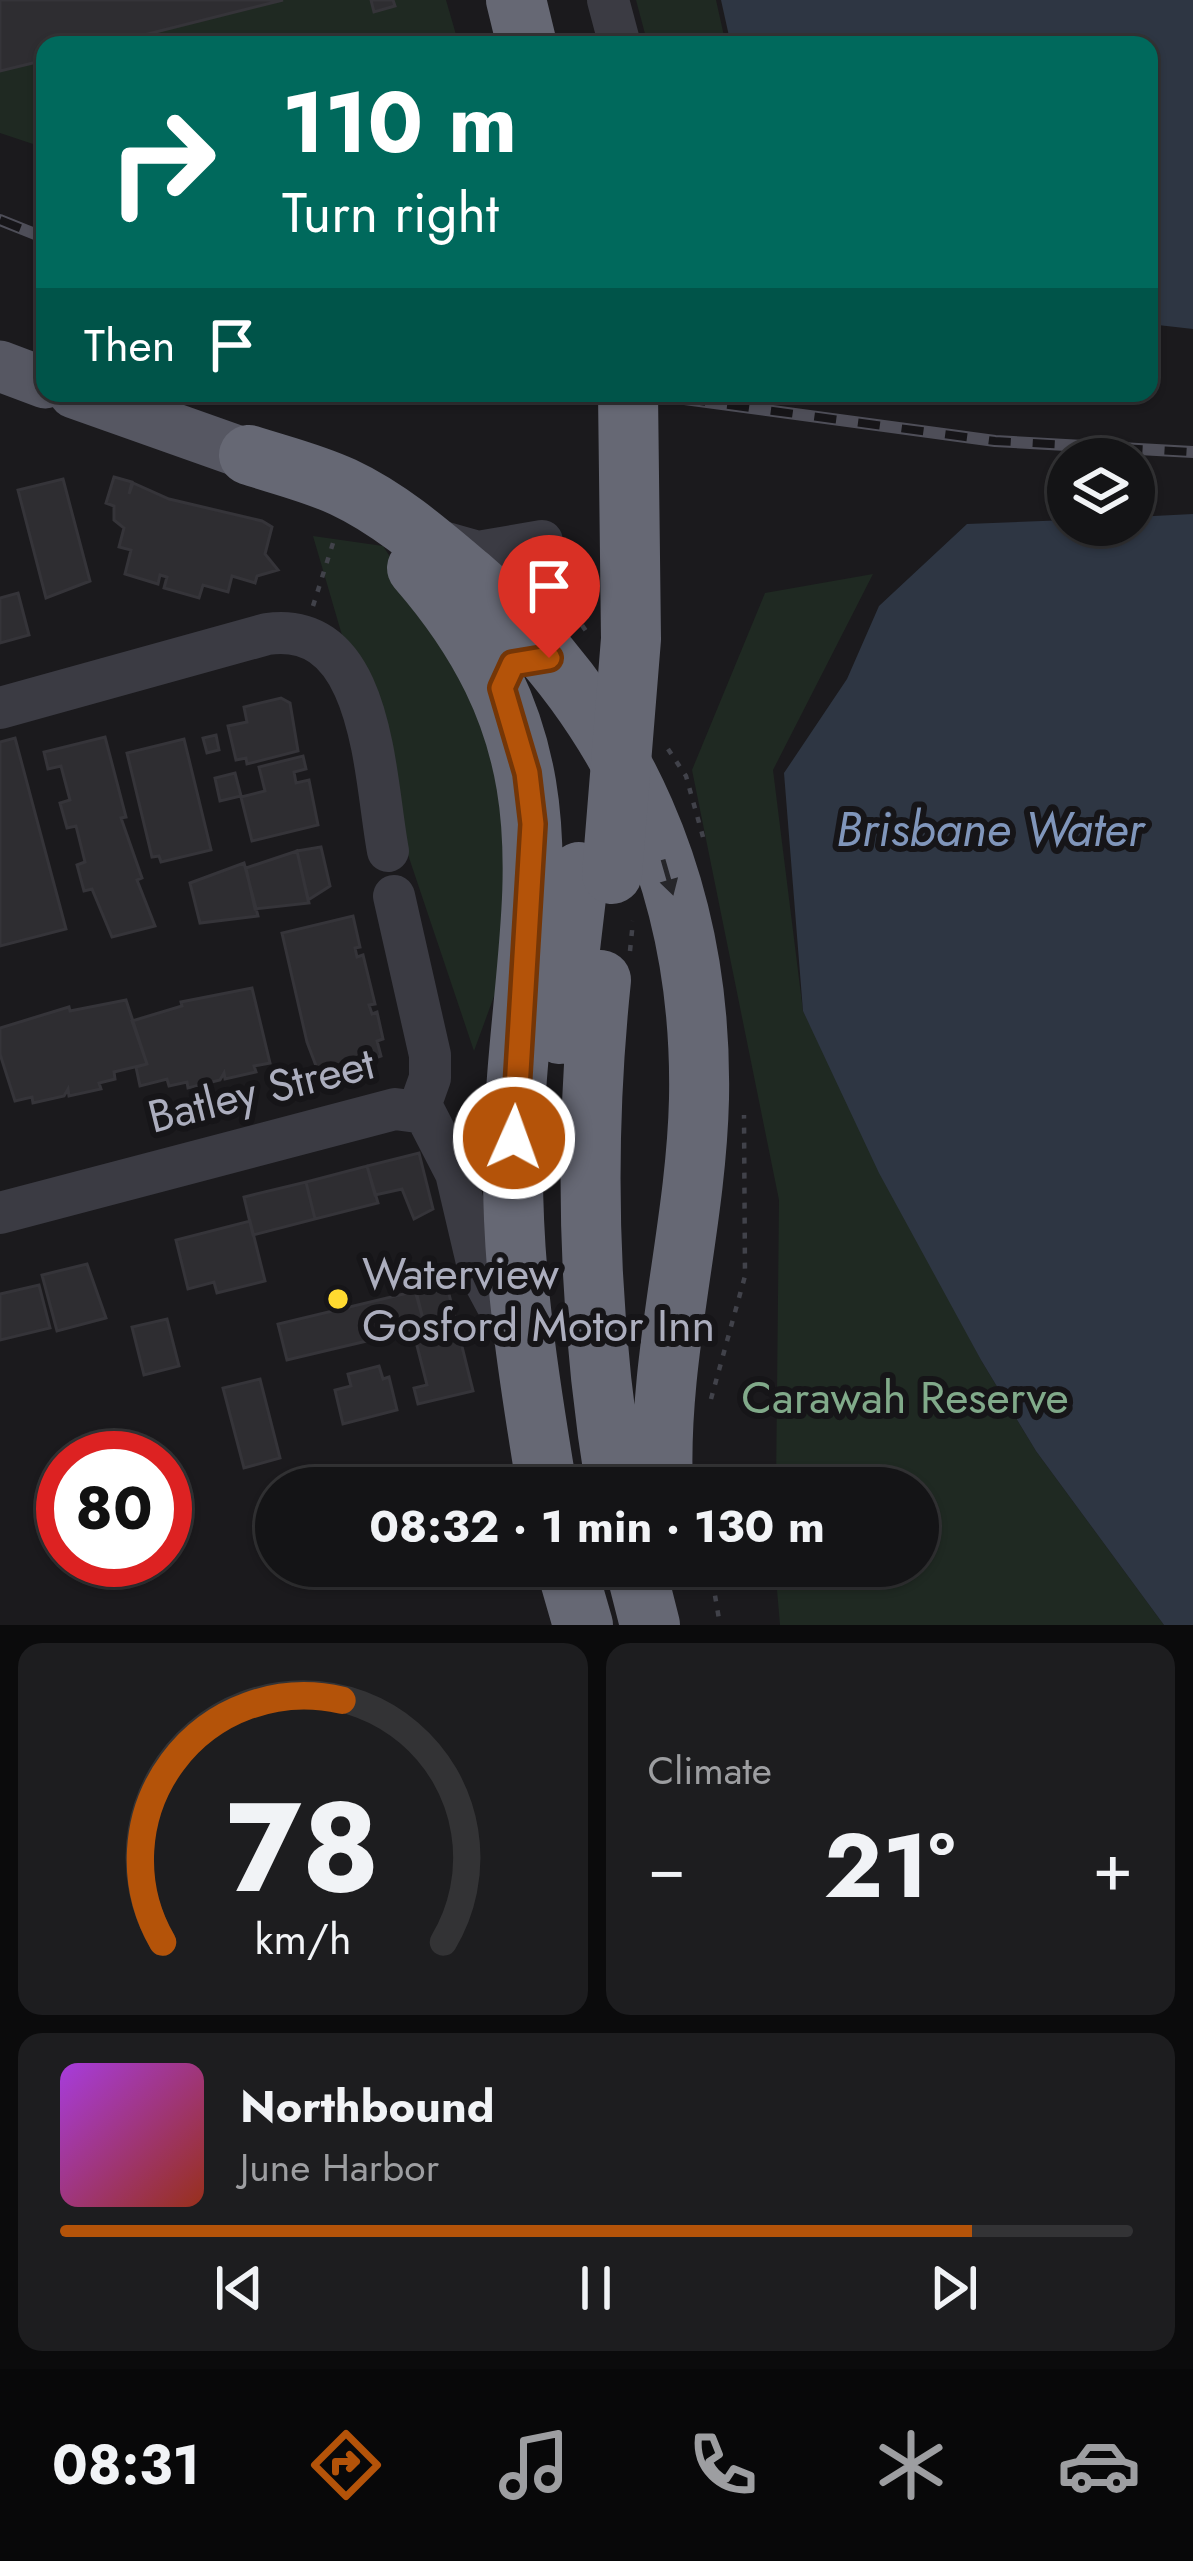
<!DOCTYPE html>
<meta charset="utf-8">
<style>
:root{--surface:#141416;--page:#1d1d1f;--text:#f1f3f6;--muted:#9d9ea1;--line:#333335;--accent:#b45309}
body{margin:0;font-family:Jost,sans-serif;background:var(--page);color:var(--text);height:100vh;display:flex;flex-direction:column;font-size:45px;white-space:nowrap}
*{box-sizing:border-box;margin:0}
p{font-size:39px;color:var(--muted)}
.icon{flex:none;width:66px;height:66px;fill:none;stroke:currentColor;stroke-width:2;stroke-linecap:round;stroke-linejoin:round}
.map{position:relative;height:1625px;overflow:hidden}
.details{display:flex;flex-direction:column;gap:18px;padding:18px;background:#0b0b0c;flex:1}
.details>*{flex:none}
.banner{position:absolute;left:36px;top:36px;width:1122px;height:366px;border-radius:24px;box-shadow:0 3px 9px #0004,0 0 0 3px var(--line);background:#00695c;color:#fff;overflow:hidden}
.buttons{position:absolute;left:1047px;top:438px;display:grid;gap:24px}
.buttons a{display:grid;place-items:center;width:108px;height:108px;border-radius:50%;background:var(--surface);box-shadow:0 3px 9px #0004,0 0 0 3px var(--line);font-size:60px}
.speed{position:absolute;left:36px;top:1431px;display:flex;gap:24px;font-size:60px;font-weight:700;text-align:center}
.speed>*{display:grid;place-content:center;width:156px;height:156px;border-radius:50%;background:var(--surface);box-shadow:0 3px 9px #0004,0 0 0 3px var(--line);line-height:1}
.speed .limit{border:18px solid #d22;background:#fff;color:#111}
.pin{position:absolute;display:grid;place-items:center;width:102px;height:102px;color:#fff;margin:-123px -51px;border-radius:50% 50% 50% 0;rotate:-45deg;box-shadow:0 0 12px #0007}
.pin .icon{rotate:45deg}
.me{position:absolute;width:132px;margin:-66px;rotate:2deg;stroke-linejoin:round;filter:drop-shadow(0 0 9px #0008)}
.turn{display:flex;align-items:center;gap:42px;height:252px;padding:0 48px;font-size:54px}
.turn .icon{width:156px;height:156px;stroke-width:2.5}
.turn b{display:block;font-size:84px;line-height:102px}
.then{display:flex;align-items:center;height:114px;padding:0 48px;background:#0003;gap:24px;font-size:45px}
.big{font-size:90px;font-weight:700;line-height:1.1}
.details .tile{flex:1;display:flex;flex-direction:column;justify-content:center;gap:18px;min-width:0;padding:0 42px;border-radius:24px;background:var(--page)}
.details .dial{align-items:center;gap:0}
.dial svg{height:312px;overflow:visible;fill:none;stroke:var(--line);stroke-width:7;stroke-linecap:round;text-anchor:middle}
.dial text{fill:var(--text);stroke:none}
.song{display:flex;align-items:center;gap:36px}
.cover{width:144px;height:144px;border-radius:18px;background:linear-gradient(135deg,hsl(280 70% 55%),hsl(10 70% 35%))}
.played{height:12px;border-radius:6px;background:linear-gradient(90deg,var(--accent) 85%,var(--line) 85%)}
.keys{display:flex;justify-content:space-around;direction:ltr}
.heat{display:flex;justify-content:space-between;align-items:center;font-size:66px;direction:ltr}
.details .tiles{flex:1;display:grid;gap:18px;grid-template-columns:1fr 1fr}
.tile:last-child{grid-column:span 2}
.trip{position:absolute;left:255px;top:1467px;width:684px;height:120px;border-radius:60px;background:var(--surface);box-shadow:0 3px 9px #0004,0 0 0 3px var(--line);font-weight:700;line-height:120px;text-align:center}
.tabs{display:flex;height:192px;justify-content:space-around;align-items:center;background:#080809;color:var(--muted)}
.tabs .icon{width:84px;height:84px}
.tabs .active{color:var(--accent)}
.tabs b{font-size:54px;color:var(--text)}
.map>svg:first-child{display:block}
.green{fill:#1f2922}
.water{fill:#2e3643}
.building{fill:#2e2d31;stroke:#353439;stroke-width:3}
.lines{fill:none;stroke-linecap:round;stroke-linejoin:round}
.path{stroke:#41424a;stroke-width:4.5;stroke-dasharray:6 9;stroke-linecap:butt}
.minor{stroke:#3b3b43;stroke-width:42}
.major{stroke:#565762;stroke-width:51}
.highway{stroke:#666874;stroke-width:60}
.rail-casing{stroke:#4e4e58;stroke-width:12}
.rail{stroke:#161518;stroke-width:8;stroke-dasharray:22;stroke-linecap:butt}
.highway-bridge{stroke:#666874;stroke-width:60}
.oneway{fill:#26262a}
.route-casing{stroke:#753606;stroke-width:30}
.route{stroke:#b45309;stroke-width:21}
.poi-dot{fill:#ffda30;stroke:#161518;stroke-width:4.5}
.labels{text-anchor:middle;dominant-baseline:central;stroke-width:12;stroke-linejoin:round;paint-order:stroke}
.street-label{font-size:45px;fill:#acaebe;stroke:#161518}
.poi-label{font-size:45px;fill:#acaebe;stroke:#161518;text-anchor:start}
.park-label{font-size:45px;fill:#81aa8a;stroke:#161518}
.water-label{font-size:48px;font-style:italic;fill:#8096bb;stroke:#161518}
</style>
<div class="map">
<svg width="1193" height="1625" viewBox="0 0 1193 1625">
<rect width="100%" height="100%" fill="#1b1a1d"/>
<!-- green -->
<path class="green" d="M0 0H446L459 45H45V148L0 133Z
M636 0H716L726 45H648Z
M313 536 383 546 510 739 527 906 474 1051 394 813Z
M873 574 773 770 803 1011 981 1360 1036 1451 1164 1625H780L775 1566H918V1488H776L779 1200 692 770 765 593Z"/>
<!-- water -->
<path class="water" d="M721 0H1193V329L1149 324V45H731Z
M1193 514V1625H1164L1036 1451 981 1360 879 1173 803 1011 784 773 847 679 879 606 967 524 1068 520V525H1134V517Z"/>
<!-- building -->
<path class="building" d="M0 0H283L104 45H45V60L0 71Z
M0 0H283L104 45H45V60L0 71Z
M371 0H393L395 6 374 12Z
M371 0H393L395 6 374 12Z
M114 477 132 482 129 494 133 483 169 499 262 521 272 527 265 554 278 570 257 576 255 583 232 576 228 592 203 585 199 598 164 588 167 577 160 575 158 584 125 574 131 550 119 547 124 528 114 520V506L106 503Z
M63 479 90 581 46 598 18 490Z
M18 593 29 635 0 643V598Z
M281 698 290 703 298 751 247 764 246 758 236 760 228 726 247 722 244 707Z
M216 735 219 750 207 753 203 738Z
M105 737 126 817 121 818 142 878 137 880 155 926 112 937 92 889 84 891 77 865 85 862 76 826 67 828 60 803 70 800 61 766 48 769 44 752Z
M15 738 66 929 0 946V742Z
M184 739 211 850 161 862 159 856 152 857 127 753Z
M303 756 306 769 294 772 296 783 309 780 318 825 252 841 241 797 265 791 259 767Z
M235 773 241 796 220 801 215 778Z
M321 847 330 886 308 900 297 851Z
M297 851 309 903 255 909 246 868Z
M244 863 258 916 200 923 190 883Z
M353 916 360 947 355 948 357 957 363 955 375 1004 369 1005 372 1014 377 1012 383 1039 377 1041 381 1056 330 1074 329 1068 318 1071 307 1042 282 933Z
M252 988 270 1063 254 1066 256 1072 225 1079 224 1073 220 1080 188 1088 187 1082 169 1086 167 1079 140 1086 136 1067 147 1064 132 1021 182 1006 181 1002Z
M126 1000 147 1064 114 1072 115 1079 99 1083 101 1089 69 1096 68 1089 64 1096 33 1103 32 1097 15 1101 0 1054V1028L69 1007 70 1011Z
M419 1153 433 1209 414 1219 402 1189 375 1195 367 1166Z
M367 1166 378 1203 315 1219 306 1182Z
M306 1182 315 1219 253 1235 244 1197Z
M250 1221 265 1281 217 1293 214 1282 188 1289 176 1240Z
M87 1264 106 1318 57 1331 42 1275Z
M39 1285 50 1328 0 1340V1294Z
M447 1286 473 1391 418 1404 414 1388 427 1385 412 1326 424 1323 416 1294Z
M416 1291 424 1323 413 1330 287 1360 278 1324Z
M167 1319 179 1366 144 1375 132 1327Z
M379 1366 383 1379 389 1377 397 1410 343 1424 335 1390 351 1386 348 1374Z
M260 1379 280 1458 244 1468 223 1388Z"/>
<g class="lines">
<!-- path -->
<path class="path" d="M548 576 586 631
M313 606 333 543
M668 749 686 776 703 837
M630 951 633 921
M711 1399 745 1276 744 1115
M710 1566 720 1625"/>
<!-- minor -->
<path class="minor" d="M608 0 620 45
M432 539 478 552 542 541
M0 708 267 634C374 619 374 776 388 851
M394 896 430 1055V1078L419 1109
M456 1173 479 1271 516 1340
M0 1213 395 1109 425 1113 456 1173 513 1163"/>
<!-- major -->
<path class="major" d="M0 366 45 383
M74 393 249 455"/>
<!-- highway -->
<path class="highway" d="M516 0 527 45
M249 455C280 465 313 473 343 487 390 509 430 544 469 577 626 713 703 891 699 1099 696 1229 657 1358 663 1488
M417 568C594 771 516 925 513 1163 512 1273 529 1380 547 1488
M601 980C583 1151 588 1318 616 1488
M560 1034 579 872
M566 1566 583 1625
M635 1566 650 1625"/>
<defs>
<path id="rail" d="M0 220 45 238
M640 393 995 441 1193 452"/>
</defs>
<!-- rail casing -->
<use href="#rail" class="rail-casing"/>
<!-- rail -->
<use href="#rail" class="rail"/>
<!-- highway-bridge -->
<path class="highway-bridge" d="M612 874 631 639 628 393"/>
</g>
<!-- one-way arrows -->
<defs><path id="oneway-solid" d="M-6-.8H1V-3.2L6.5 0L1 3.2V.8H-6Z" transform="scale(3)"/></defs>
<use class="oneway" href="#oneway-solid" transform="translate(668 877) rotate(74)"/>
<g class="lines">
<defs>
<path id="route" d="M514 1138 533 824 527 773 502 688 513 664 549 658"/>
</defs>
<!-- route casing -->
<use href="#route" class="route-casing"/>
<!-- route -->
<use href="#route" class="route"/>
</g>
<!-- markers -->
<circle class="poi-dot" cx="338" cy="1299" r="12"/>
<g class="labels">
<!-- street labels -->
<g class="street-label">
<text transform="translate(261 1090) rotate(-14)">Batley Street</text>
</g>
<!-- poi labels -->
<g class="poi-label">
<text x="362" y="1273">Waterview<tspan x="362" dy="52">Gosford Motor Inn</tspan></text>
</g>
<!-- park labels -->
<g class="park-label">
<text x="905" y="1397">Carawah Reserve</text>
</g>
<!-- water labels -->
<g class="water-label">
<text x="990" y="829">Brisbane Water</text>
</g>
</g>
</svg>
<div class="buttons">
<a><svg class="icon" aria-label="layers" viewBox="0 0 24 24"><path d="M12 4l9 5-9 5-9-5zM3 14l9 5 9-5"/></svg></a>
</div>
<div class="speed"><div class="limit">80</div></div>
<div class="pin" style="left:549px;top:658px;background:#d93025"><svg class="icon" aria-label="arrive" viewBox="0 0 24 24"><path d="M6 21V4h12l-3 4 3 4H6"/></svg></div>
<svg class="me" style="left:514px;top:1138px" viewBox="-20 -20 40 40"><circle r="17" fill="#b45309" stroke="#fff" stroke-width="3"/><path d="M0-11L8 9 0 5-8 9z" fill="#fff"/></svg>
<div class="trip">08:32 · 1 min · 130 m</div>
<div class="banner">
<div class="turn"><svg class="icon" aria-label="right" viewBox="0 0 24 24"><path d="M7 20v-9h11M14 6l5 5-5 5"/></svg><div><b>110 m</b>Turn right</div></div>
<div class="then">Then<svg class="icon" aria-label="arrive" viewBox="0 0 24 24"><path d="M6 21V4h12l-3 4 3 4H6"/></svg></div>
</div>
</div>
<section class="details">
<div class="tiles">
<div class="tile dial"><svg viewBox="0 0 100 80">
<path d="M14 69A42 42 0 1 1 86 69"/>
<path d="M14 69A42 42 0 0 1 60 7" stroke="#b45309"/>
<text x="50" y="56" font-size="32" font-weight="700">78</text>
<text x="50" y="72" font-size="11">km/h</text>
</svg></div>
<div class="tile"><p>Climate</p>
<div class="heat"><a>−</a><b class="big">21°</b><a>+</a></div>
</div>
<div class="tile">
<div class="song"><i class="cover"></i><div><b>Northbound</b><p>June Harbor</p></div></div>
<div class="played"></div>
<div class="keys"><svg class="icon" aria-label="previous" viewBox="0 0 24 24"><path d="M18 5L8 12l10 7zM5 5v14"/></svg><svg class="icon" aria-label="pause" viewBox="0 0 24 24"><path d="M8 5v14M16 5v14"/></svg><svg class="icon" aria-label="next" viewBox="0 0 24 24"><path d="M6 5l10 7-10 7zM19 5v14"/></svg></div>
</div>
</div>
</section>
<nav class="tabs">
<b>08:31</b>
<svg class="icon active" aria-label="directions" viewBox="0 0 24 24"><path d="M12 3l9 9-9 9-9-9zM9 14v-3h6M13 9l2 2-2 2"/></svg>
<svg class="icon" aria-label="music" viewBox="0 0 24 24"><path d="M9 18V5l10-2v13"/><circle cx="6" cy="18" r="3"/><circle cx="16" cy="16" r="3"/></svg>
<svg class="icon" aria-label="phone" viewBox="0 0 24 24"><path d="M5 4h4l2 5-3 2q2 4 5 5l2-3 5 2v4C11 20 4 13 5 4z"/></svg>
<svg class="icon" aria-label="climate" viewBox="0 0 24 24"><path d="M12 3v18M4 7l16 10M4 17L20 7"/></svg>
<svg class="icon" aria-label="car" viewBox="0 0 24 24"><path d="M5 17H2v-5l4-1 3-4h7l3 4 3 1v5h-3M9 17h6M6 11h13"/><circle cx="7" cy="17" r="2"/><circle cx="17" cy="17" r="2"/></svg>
</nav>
